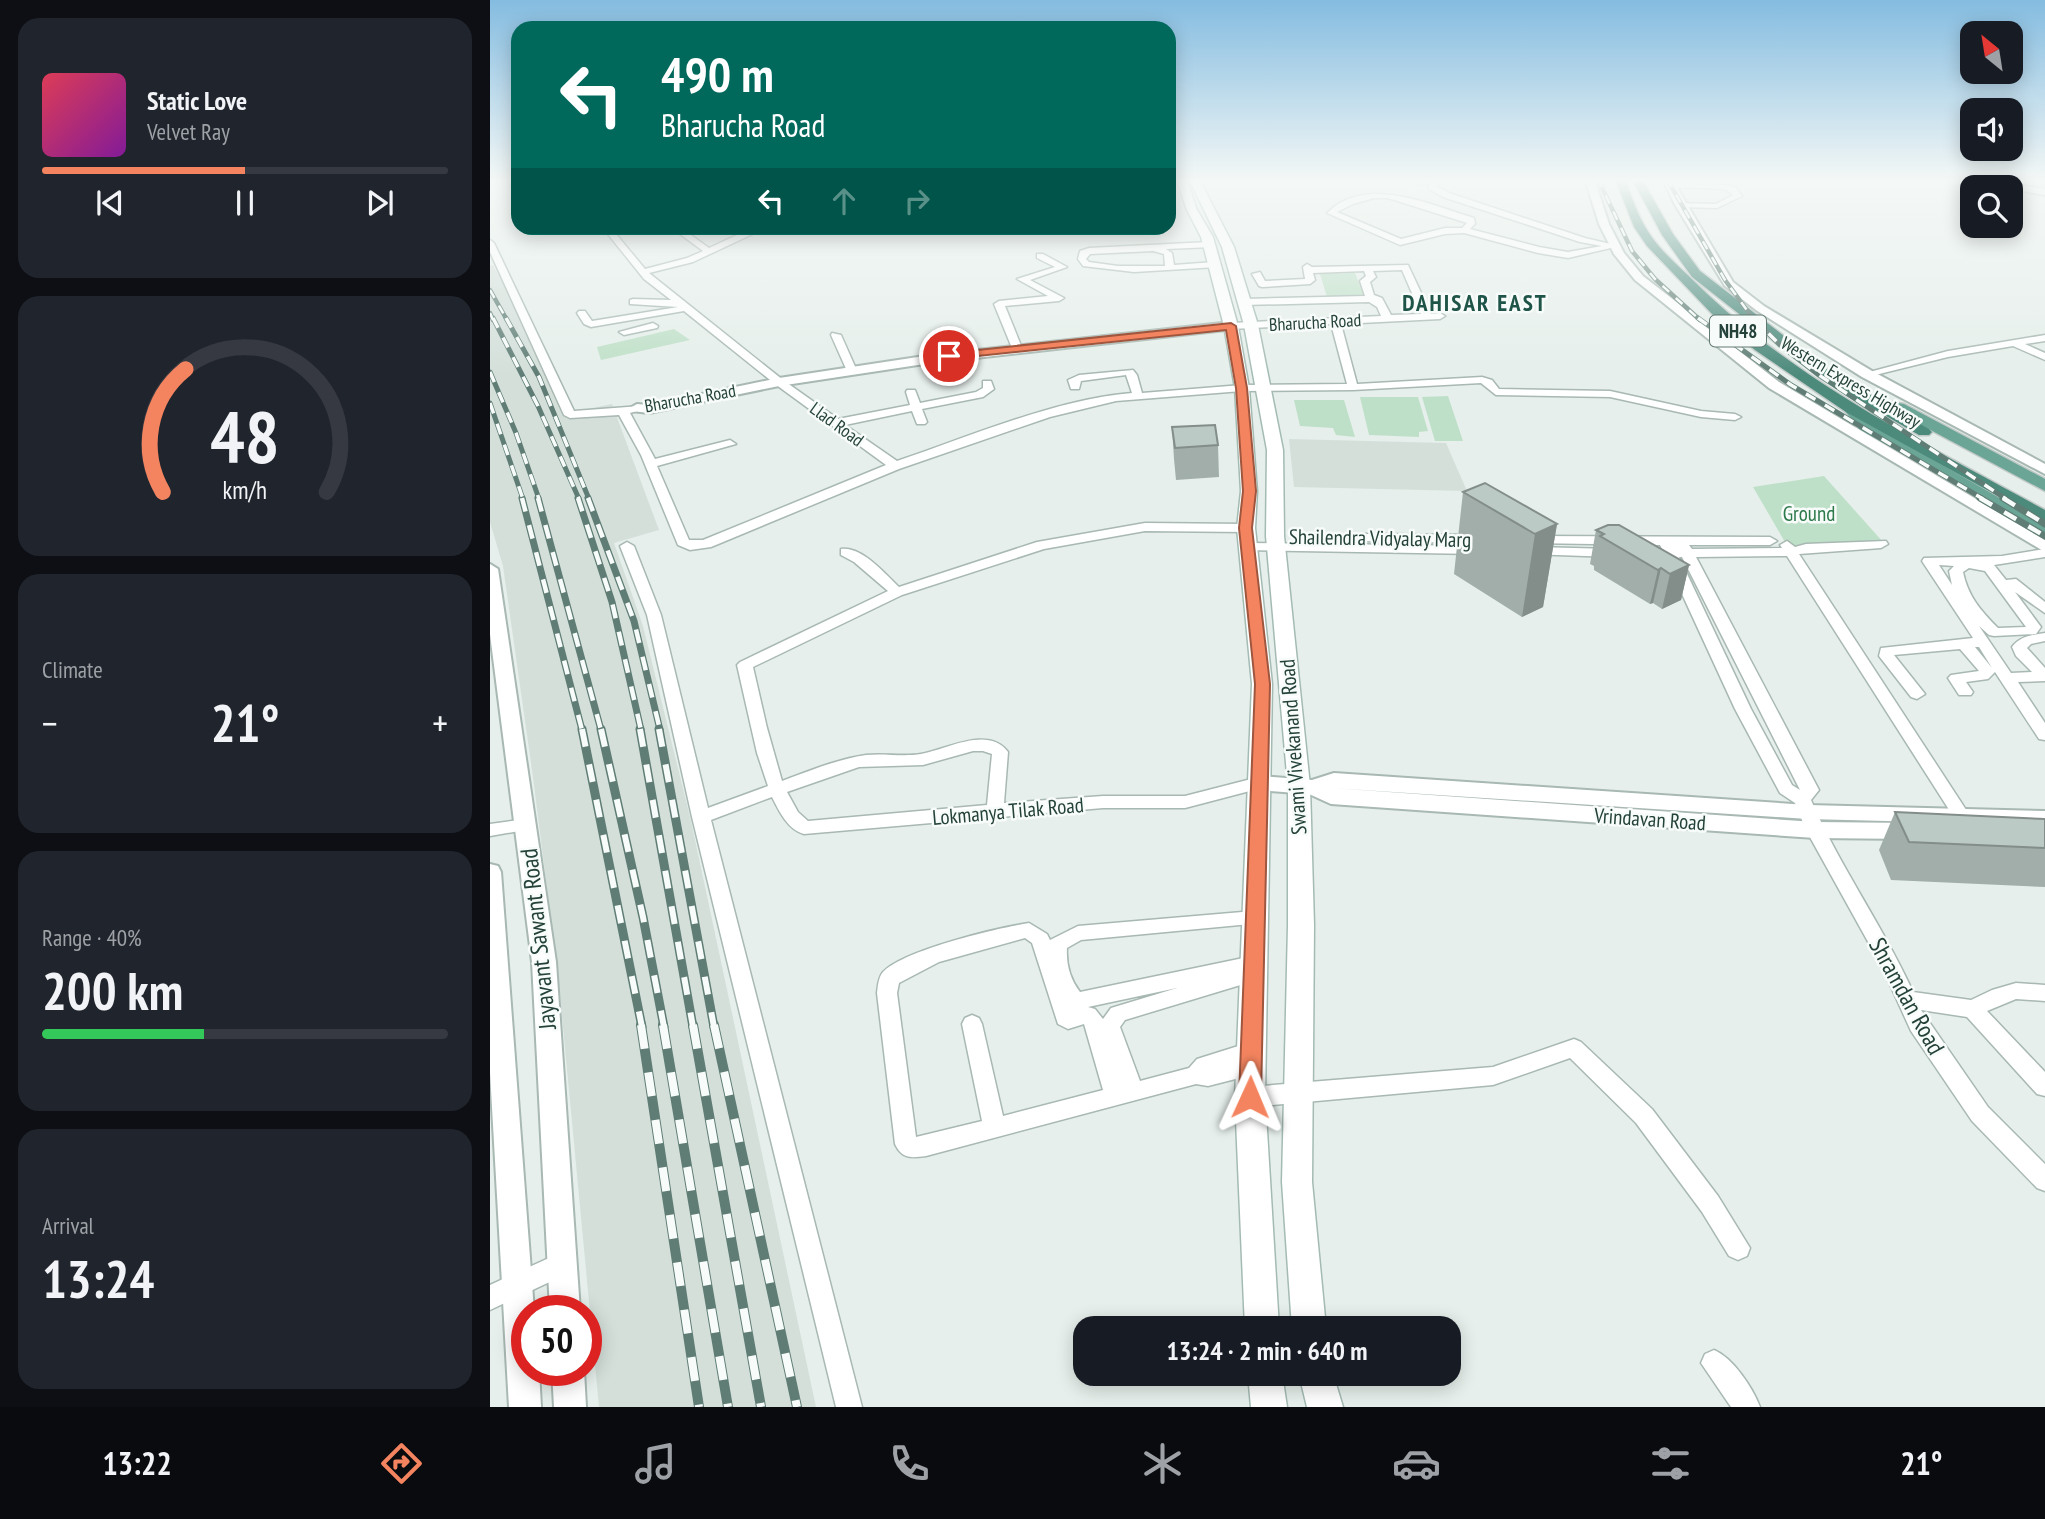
<!DOCTYPE html>
<meta charset="utf-8">
<style>
:root{--surface:#171b24;--page:#20242c;--text:#f1f3f6;--muted:#9ea1a6;--line:#363941;--accent:#f4845f}
body{margin:0;font-family:"PT Sans Narrow",sans-serif;background:var(--page);color:var(--text);height:100vh;display:flex;flex-direction:column;font-size:26px;white-space:nowrap}
*{box-sizing:border-box;margin:0}
p{font-size:23px;color:var(--muted)}
.icon{flex:none;width:38px;height:38px;fill:none;stroke:currentColor;stroke-width:2;stroke-linecap:round;stroke-linejoin:round}
.map{position:relative;flex:1;overflow:hidden}
.details{display:flex;flex-direction:column;gap:18px;padding:18px;background:#0d0f14;width:490px}
.details>*{flex:none}
.top-card{position:absolute;left:21px;top:21px;width:665px;height:214px;border-radius:21px;box-shadow:0 4px 18px #0003;background:#00695c;color:#fff;overflow:hidden}
.needle{width:46px;rotate:330deg}
.buttons{position:absolute;left:1470px;top:21px;display:grid;gap:14px}
.buttons a{display:grid;place-items:center;width:63px;height:63px;border-radius:14px;background:var(--surface);box-shadow:0 4px 18px #0003;font-size:35px}
.speed{position:absolute;left:21px;top:1295px;display:flex;gap:14px;font-size:35px;font-weight:700;text-align:center}
.speed>*{display:grid;place-content:center;width:91px;height:91px;border-radius:50%;background:var(--surface);box-shadow:0 4px 18px #0003;line-height:1}
.speed .limit{border:10px solid #d22;background:#fff;color:#111}
.pin{position:absolute;display:grid;place-items:center;width:60px;height:60px;color:#fff;margin:-30px;border:4px solid #fff;border-radius:50%;box-shadow:0 2px 7px #0007}
.me{position:absolute;width:77px;margin:-38px;rotate:1deg;stroke-linejoin:round;filter:drop-shadow(0 0 5px #0008)}
.turn{display:flex;align-items:center;gap:24px;height:147px;padding:0 35px;font-size:32px}
.turn .icon{width:91px;height:91px;stroke-width:2.5}
.turn b{display:block;font-size:49px;line-height:60px}
.lanes{display:flex;align-items:center;height:66px;padding:0 35px;background:#0003;justify-content:center;gap:35px;direction:ltr}
.lanes .off{opacity:.35}
.big{font-size:52px;font-weight:700;line-height:1.1}
.details .card{flex:1;display:flex;flex-direction:column;justify-content:center;gap:10px;min-width:0;padding:0 24px;border-radius:21px;background:var(--page)}
.details .dial{align-items:center;gap:0}
.dial svg{height:182px;overflow:visible;fill:none;stroke:var(--line);stroke-width:7;stroke-linecap:round;text-anchor:middle}
.dial text{fill:var(--text);stroke:none}
.song{display:flex;align-items:center;gap:21px}
.cover{width:84px;height:84px;border-radius:10px;background:linear-gradient(135deg,hsl(350 70% 55%),hsl(290 70% 35%))}
.played{height:7px;border-radius:4px;background:linear-gradient(90deg,var(--accent) 50%,var(--line) 50%)}
.keys{display:flex;justify-content:space-around;direction:ltr}
.heat{display:flex;justify-content:space-between;align-items:center;font-size:38px;direction:ltr}
.charge{height:10px;border-radius:5px;background:linear-gradient(90deg,#34c759 40%,var(--line) 0)}
.trip{position:absolute;left:583px;top:1316px;width:388px;height:70px;border-radius:21px;background:var(--surface);box-shadow:0 4px 18px #0003;font-weight:700;line-height:70px;text-align:center}
.tabs{display:flex;height:112px;justify-content:space-around;align-items:center;background:#090b0e;color:var(--muted)}
.tabs .icon{width:49px;height:49px}
.tabs .on{color:var(--accent)}
.tabs b{font-size:32px;color:var(--text)}
main{display:flex;flex:1;min-height:0}
.map>svg:first-child{display:block}
.built{fill:#d4dfda}
.green{fill:#bfe0c8}
.lines{fill:none;stroke-linecap:round;stroke-linejoin:round}
.minor-casing{stroke:#a8b8b2;stroke-width:3}
.tertiary-casing{stroke:#a8b8b2;stroke-width:4}
.secondary-casing{stroke:#a4bbb3;stroke-width:3}
.primary-casing{stroke:#c2cac8;stroke-width:3}
.trunk-casing{stroke:#c2cac8;stroke-width:3}
.minor{fill:#fff;fill-rule:evenodd}
.tertiary{fill:#fff;fill-rule:evenodd}
.secondary{fill:#fff;fill-rule:evenodd}
.primary{fill:#6aa596;fill-rule:evenodd}
.trunk{fill:#4c8a7c;fill-rule:evenodd}
.rail-far4-casing{stroke:#5f7d75;stroke-width:4.5}
.rail-far3-casing{stroke:#5f7d75;stroke-width:5}
.rail-far2-casing{stroke:#5f7d75;stroke-width:7}
.rail-far1-casing{stroke:#5f7d75;stroke-width:9}
.rail-casing{stroke:#5f7d75;stroke-width:10}
.rail-far4{stroke:#f7fbf9;stroke-width:2.5;stroke-dasharray:9;stroke-linecap:butt}
.rail-far3{stroke:#f7fbf9;stroke-width:3.5;stroke-dasharray:11;stroke-linecap:butt}
.rail-far2{stroke:#f7fbf9;stroke-width:4.5;stroke-dasharray:14;stroke-linecap:butt}
.rail-far1{stroke:#f7fbf9;stroke-width:6;stroke-dasharray:18;stroke-linecap:butt}
.rail{stroke:#f7fbf9;stroke-width:8;stroke-dasharray:24;stroke-linecap:butt}
.wall{fill:#a1aea9}
.shaded-wall{fill:#838d89}
.building{fill:#bbcac4;stroke:#838d89;stroke-width:2}
.route{fill:#f4845f;stroke:#9f563e;stroke-width:2}
.labels{text-anchor:middle;dominant-baseline:central;stroke-width:5;stroke-linejoin:round;paint-order:stroke}
.far-street-label{font-size:18px;fill:#24423a;stroke:#f7fbf9}
.shield{fill:#f7fbf9;stroke:#637a73;stroke-width:2}
.shield-label{font-size:19px;font-weight:bold;fill:#24423a}
.park-label{font-size:21px;fill:#2d7a4b;stroke:#f7fbf9}
.street-label{font-size:21px;fill:#24423a;stroke:#f7fbf9}
.far-district-label{font-size:23px;font-weight:bold;letter-spacing:2px;fill:#1f5548;stroke:#f7fbf9}
.near-street-label{font-size:24px;fill:#24423a;stroke:#f7fbf9}
</style>
<main>
<section class="details">
<div class="card">
<div class="song"><i class="cover"></i><div><b>Static Love</b><p>Velvet Ray</p></div></div>
<div class="played"></div>
<div class="keys"><svg class="icon" aria-label="previous" viewBox="0 0 24 24"><path d="M18 5L8 12l10 7zM5 5v14"/></svg><svg class="icon" aria-label="pause" viewBox="0 0 24 24"><path d="M8 5v14M16 5v14"/></svg><svg class="icon" aria-label="next" viewBox="0 0 24 24"><path d="M6 5l10 7-10 7zM19 5v14"/></svg></div>
</div>
<div class="card dial"><svg viewBox="0 0 100 80">
<path d="M14 69A42 42 0 1 1 86 69"/>
<path d="M14 69A42 42 0 0 1 24 15" stroke="#f4845f"/>
<text x="50" y="56" font-size="32" font-weight="700">48</text>
<text x="50" y="72" font-size="11">km/h</text>
</svg></div>
<div class="card"><p>Climate</p>
<div class="heat"><a>−</a><b class="big">21°</b><a>+</a></div>
</div>
<div class="card"><p>Range · 40%</p><b class="big">200 km</b><div class="charge"></div></div>
<div class="card"><p>Arrival</p><b class="big">13:24</b></div>
</section>
<div class="map">
<svg width="1555" height="1407" viewBox="0 0 1555 1407">
<rect width="100%" height="100%" fill="#e6efeb"/>
<!-- built -->
<path class="built" d="M3 265 83 412 122 404 169 530 124 543 153 626 201 821 326 1407H109L69 985 43 777 13 566 0 522V266Z
M799 439 956 443 977 491 804 487Z"/>
<!-- green -->
<path class="green" d="M865 273 874 296 837 297 830 274Z
M184 329 200 340 111 360 107 347Z
M958 396 973 441H945L932 397Z
M870 397H928L938 431 929 432V437L879 435Z
M804 400H854L865 437 846 435 843 428 810 426Z
M1334 476 1393 542 1299 549 1263 487Z"/>
<g class="lines">
<defs>
<path id="minor" d="M874 179H949L946 186 959 193 1095 238 1129 246 1078 258 1048 253 974 233 955 234 910 245 837 213C876 174 940 205 984 218L985 224 980 229 1049 247 1078 252 1112 246 1090 242 953 197 939 189V184L878 181ZM884 198H898L977 223 972 228H955L911 239 847 212 863 204Z
M679 181 697 183 679 185Z
M21 182 28 183V187L21 186Z
M1178 183 1235 185 1245 187 1252 196 1227 208 1190 207 1187 203 1226 204 1243 195 1235 189 1181 187Z
M113 228H121L155 269 197 258 213 251 182 228H191L219 248 262 228H302L298 231H269L203 262 159 273 293 380 348 419 420 405 416 392 417 390H425L430 403 486 392 493 388V381H501L504 389 493 397 432 409 437 422 435 424H427L422 411 355 425 407 461C479 437 566 399 642 393L636 375 591 381 589 389H581L578 380 589 375 643 370 647 375 652 393 752 385 857 384 841 324 741 329 736 326 741 323 891 316 887 307 879 302 754 305 749 302 754 299 875 296 870 281 876 276 874 271 823 273 825 280 820 284 772 287 769 286 762 274 770 272 775 281 815 279 813 267 817 264 822 267 918 265 941 314 950 313 955 316 950 319 851 324 867 384 992 377 1002 380 1009 389 1120 391 1211 411 1245 414 1251 417 1245 420 1211 417 1120 397 1006 395 991 383 863 390 752 391 626 401 560 417 409 469 221 547 200 550 188 545 151 455 129 415 80 418 74 415 0 252V240L4 243 84 411 151 406V410L140 413 165 459 240 440 246 444 167 466 199 540H213L396 465 285 384 194 311 101 327 94 324 87 313 89 311H95L102 321 188 307 140 304V300L143 299 181 300 154 279ZM912 270 931 314 901 315 892 298 884 295 880 282 886 277 883 271Z
M719 242 723 245 722 247 676 249 682 253 684 265 724 262 727 263V267L644 272 593 266 588 259 590 251 599 248ZM663 251 674 254 675 266H628L599 262 596 259 600 254Z
M547 254H553L577 267 540 280 574 298 569 301 515 306 532 348 527 351 522 348 504 304 509 301 558 296 527 279 565 267 547 258Z
M163 323 168 326 167 328 134 335 129 332Z
M342 333 351 335 367 371 366 373 357 371 341 335Z
M1555 335V341L1535 344 1555 353V360L1523 346 1458 357 1377 377 1372 374 1458 351Z
M655 523 756 524 763 528 756 532 655 531 554 549 412 595 263 667 277 728 292 781C319 771 348 759 376 755 394 753 413 757 431 754 456 750 498 725 518 752L514 803 613 796H695L769 777 775 779 777 783 775 787 695 808H613L314 834C298 830 289 811 282 797L221 820 372 1407H346L202 817 157 615 130 546 137 542 144 546 171 615 218 808 278 786 267 753 247 665 250 662 398 591 364 562 351 555V549C372 546 395 574 409 587L547 542ZM483 751H493L502 754 497 805 318 821 308 812 297 792 369 767 433 765Z
M875 534 989 535 996 539 989 543 870 541V535Z
M1043 536 1280 537 1287 541 1280 545H1199L1202 549 1292 548 1290 545 1297 541 1305 547 1316 544 1396 541 1398 544 1391 548 1309 554 1484 822 1487 826 1484 830H1472L1297 556 1206 557 1329 790 1321 800C1350 867 1393 926 1423 992L1481 1000 1502 990 1526 983 1555 985V1001L1526 999 1497 1011 1555 1072V1096L1547 1094 1477 1017 1431 1010 1498 1107 1555 1164V1191L1547 1188 1482 1121 1421 1031 1392 967 1316 830 1305 803 1290 793 1245 709 1175 557 1165 556 1163 553 1172 549 1170 545 1038 543 1036 540ZM1189 557H1192L1310 790 1302 785 1261 709Z
M758 543 987 546 994 550 987 554 753 550 751 547Z
M1044 547 1123 549 1130 553 1123 557 1039 554 1037 551Z
M1555 549V557L1504 565 1516 580 1526 579 1555 602V613L1525 592 1551 627 1546 634 1504 636 1499 635 1489 626 1521 673 1542 672 1526 656 1522 647C1530 636 1542 635 1555 633V641L1541 644 1537 648 1555 668V681L1528 682 1555 723V740L1549 739 1505 672 1498 679 1476 682 1483 692 1481 695H1469L1458 678 1461 675 1489 671 1470 649 1404 655 1435 694 1427 699 1421 697 1389 656 1391 648 1483 638 1432 561 1434 558 1512 556ZM1449 565 1464 566 1459 571 1462 585ZM1479 568 1495 571 1536 627 1508 628C1490 610 1478 596 1473 572ZM1485 647H1489L1502 668Z
M35 819 41 821 44 825 41 829 0 836V824Z
M764 911 771 913 774 918 771 923 591 940 577 948C576 964 580 979 590 992L763 956 770 958 773 964 768 970 770 974 767 980 635 1020 630 1027 650 1081 699 1068 707 1059 761 1042 768 1045 772 1051 768 1057 764 1059 769 1061 772 1067 769 1073 718 1086 706 1084 436 1156C421 1158 412 1159 405 1144L387 993C388 986 388 978 393 972 414 950 507 928 539 923L557 934 560 940 588 926ZM535 938 542 943 568 1024 578 1029 594 1024 613 1090 513 1116 492 1024 489 1018 482 1015 475 1018 472 1024 492 1121 426 1137 407 993 409 983 449 962ZM687 988 621 1008 613 1019 605 1009 598 1007Z
M1084 1039 1091 1042 1162 1109 1228 1196 1260 1248 1257 1256 1248 1260 1239 1256 1212 1212 1146 1123 1080 1058 1003 1085 760 1107 752 1104 749 1097 752 1090 760 1087 1003 1067Z
M72 1252 81 1256 84 1264 81 1272 0 1310V1285Z
M1224 1350C1243 1358 1263 1388 1270 1407H1241L1211 1363 1215 1354Z"/>
<path id="tertiary" d="M1095 179H1104L1119 224 1134 253 1153 276 1289 382 1555 540V552L1279 388 1145 280 1124 254 1109 224Z
M1173 179H1182L1243 282 1274 306 1382 371 1555 464V474L1372 377 1266 310 1235 286 1184 203Z
M1466 179H1487L1555 189V195Z
M741 322 747 326 745 329 441 363 289 386 159 413 142 411 140 408 147 404 159 405 289 378 441 355Z
M0 564 8 569 66 962 90 1311H60L42 962 0 634Z
M844 773 1318 805 1555 811V825L1318 819 842 788 1325 822 1421 823 1429 826 1432 831 1429 836 1421 839 1325 838 841 804 819 794 769 790 762 788 759 783 762 778 769 776 822 780Z
M0 864 8 866 11 872 44 1311H37V1370H49L51 1407H19L0 1072Z
M62 1370H94L96 1407H64Z"/>
<path id="secondary" d="M687 179H697L706 208 723 237 748 326 759 388 767 491 765 528 782 684 775 1097 789 1328H755L745 1097 762 684 747 528 751 491 745 388 734 326 711 237 696 208Z
M699 179H709L744 247 768 325 793 450 794 536 820 786 824 925 822 1182 836 1328H802L792 1182 798 925V786L776 536 777 450 754 325 732 247Z
M758 1374H792L797 1407H761Z
M809 1374H843L853 1407H817Z"/>
<path id="primary" d="M1383 399 1414 404 1555 479V491L1405 411 1378 406 1376 403Z
M1359 403 1364 404 1379 423 1555 524V536L1369 429 1352 407Z"/>
<path id="trunk" d="M1125 179H1135C1142 197 1148 217 1159 233 1171 252 1191 268 1206 283 1306 382 1433 443 1555 510V522L1356 412 1265 350 1223 315 1157 246 1144 227Z
M1142 179H1152L1183 234 1210 271 1342 373 1439 429 1442 432 1439 435H1429L1332 379 1202 277 1172 235Z"/>
</defs>
<!-- minor casing -->
<use href="#minor" class="minor-casing"/>
<!-- tertiary casing -->
<use href="#tertiary" class="tertiary-casing"/>
<!-- secondary casing -->
<use href="#secondary" class="secondary-casing"/>
<!-- primary casing -->
<use href="#primary" class="primary-casing"/>
<!-- trunk casing -->
<use href="#trunk" class="trunk-casing"/>
<!-- minor -->
<use href="#minor" class="minor"/>
<!-- tertiary -->
<use href="#tertiary" class="tertiary"/>
<!-- secondary -->
<use href="#secondary" class="secondary"/>
<!-- primary -->
<use href="#primary" class="primary"/>
<!-- trunk -->
<use href="#trunk" class="trunk"/>
<defs>
<path id="rail-far4" d="M1108 179 1142 251 1165 279 1210 320
M1177 179 1235 280 1264 320
M0 290 17 320
M0 313 3 320"/>
<path id="rail-far3" d="M3 318 48 406 89 499
M16 318 49 377 99 499
M1208 318 1301 385 1493 499
M1263 318 1290 345 1329 375 1516 499
M0 372 26 433 49 499
M0 403 33 499"/>
<path id="rail-far2" d="M32 498 92 730
M48 498 111 730
M88 498 122 602 151 730
M98 498 144 621 170 730
M1490 498 1555 536
M1513 498 1555 524"/>
<path id="rail-far1" d="M92 729 152 1027
M111 729 153 917 174 1027
M150 729 203 1027
M169 729 224 1027"/>
<path id="rail" d="M151 1025 209 1407
M173 1025 238 1407
M203 1025 271 1407
M224 1025 307 1407"/>
</defs>
<!-- rail-far4 casing -->
<use href="#rail-far4" class="rail-far4-casing"/>
<!-- rail-far3 casing -->
<use href="#rail-far3" class="rail-far3-casing"/>
<!-- rail-far2 casing -->
<use href="#rail-far2" class="rail-far2-casing"/>
<!-- rail-far1 casing -->
<use href="#rail-far1" class="rail-far1-casing"/>
<!-- rail casing -->
<use href="#rail" class="rail-casing"/>
<!-- rail-far4 -->
<use href="#rail-far4" class="rail-far4"/>
<!-- rail-far3 -->
<use href="#rail-far3" class="rail-far3"/>
<!-- rail-far2 -->
<use href="#rail-far2" class="rail-far2"/>
<!-- rail-far1 -->
<use href="#rail-far1" class="rail-far1"/>
<!-- rail -->
<use href="#rail" class="rail"/>
</g>
<!-- wall -->
<path class="wall" d="M682 427 728 445 729 477 686 480 684 459Z
M973 492 1067 524 1053 607 1032 617 964 574Z
M1106 530 1199 565 1191 600 1172 609 1163 603 1160 604 1104 570V566L1100 564Z
M1405 812 1555 819V887L1401 880 1389 850Z"/>
<!-- shaded-wall -->
<path class="shaded-wall" d="M1067 524 1053 607 1032 617 1045 534Z
M1199 565 1191 600 1172 609 1180 574Z
M1171 568 1163 603 1160 604 1168 570Z"/>
<!-- building -->
<path class="building" d="M725 425 728 445 685 448 682 427Z
M995 483 1067 524 1045 534 973 492Z
M1118 525H1129L1199 565 1180 574 1171 568 1168 570 1110 536 1114 534 1106 530Z
M1405 812 1555 819V848L1419 842Z"/>
<!-- sky -->
<linearGradient id="sky" x2="0" y2="1"><stop stop-color="#84bce0"/><stop offset="0.48" stop-color="#f4f8f6"/><stop offset="1" stop-color="#f4f8f6" stop-opacity="0"/></linearGradient>
<rect width="1555" height="376" fill="url(#sky)"/>
<!-- route -->
<path class="route" d="M741 323 746 326 757 388 766 491 762 528 780 684 771 1097 768 1103 760 1106 752 1103 749 1097 765 684 749 528 753 491 746 388 736 330 459 359 454 356 459 353Z"/>
<g class="labels">
<!-- far-street labels -->
<g class="far-street-label">
<text transform="translate(825 322) rotate(-3)">Bharucha Road</text>
<text transform="translate(1361 382) rotate(31)">Western Express Highway</text>
<text transform="translate(200 398) rotate(-10)">Bharucha Road</text>
<text transform="translate(347 424) rotate(36)">Llad Road</text>
</g>
<!-- shield labels -->
<rect class="shield" x="1220" y="315.5" width="56" height="31" rx="5"/>
<g class="shield-label">
<text x="1248" y="331">NH48</text>
</g>
<!-- park labels -->
<g class="park-label">
<text x="1319" y="513">Ground</text>
</g>
<!-- street labels -->
<g class="street-label">
<text transform="translate(890 538) rotate(1)">Shailendra Vidyalay Marg</text>
<text transform="translate(803 747) rotate(-94)">Swami Vivekanand Road</text>
<text transform="translate(518 811) rotate(-5)">Lokmanya Tilak Road</text>
<text transform="translate(1160 819) rotate(4)">Vrindavan Road</text>
</g>
<!-- far-district labels -->
<g class="far-district-label">
<text x="985" y="302">DAHISAR EAST</text>
</g>
<!-- near-street labels -->
<g class="near-street-label">
<text transform="translate(48 939) rotate(-96)">Jayavant Sawant Road</text>
<text transform="translate(1417 996) rotate(61)">Shramdan Road</text>
</g>
</g>
</svg>
<div class="buttons">
<a><svg class="needle" viewBox="-14 -14 28 28"><path d="M0-13l5 13h-10z" fill="#e53935"/><path d="M0 13l5-13h-10z" fill="#9ea1a6"/></svg></a>
<a><svg class="icon" aria-label="sound" viewBox="0 0 24 24"><path d="M4 9h4l5-4v14l-5-4H4zM17 9q2 3 0 6"/></svg></a>
<a><svg class="icon" aria-label="search" viewBox="0 0 24 24"><circle cx="10" cy="10" r="6"/><path d="M15 15l6 6"/></svg></a>
</div>
<div class="speed"><div class="limit">50</div></div>
<div class="pin" style="left:459px;top:356px;background:#d93025"><svg class="icon" aria-label="arrive" viewBox="0 0 24 24"><path d="M6 21V4h12l-3 4 3 4H6"/></svg></div>
<svg class="me" style="left:760px;top:1097px" viewBox="-20 -20 40 40"><path d="M0-17L14 15 0 8-14 15z" fill="#f4845f" stroke="#fff" stroke-width="4"/></svg>
<div class="trip">13:24 · 2 min · 640 m</div>
<div class="top-card">
<div class="turn"><svg class="icon" aria-label="left" viewBox="0 0 24 24"><path d="M17 20v-9H6M10 6l-5 5 5 5"/></svg><div><b>490 m</b>Bharucha Road</div></div>
<div class="lanes"><svg class="icon" aria-label="left" viewBox="0 0 24 24"><path d="M17 20v-9H6M10 6l-5 5 5 5"/></svg><svg class="icon off" aria-label="ahead" viewBox="0 0 24 24"><path d="M12 20V5M6 11l6-6 6 6"/></svg><svg class="icon off" aria-label="right" viewBox="0 0 24 24"><path d="M7 20v-9h11M14 6l5 5-5 5"/></svg></div>
</div>
</div>
</main>
<nav class="tabs">
<b>13:22</b>
<svg class="icon on" aria-label="directions" viewBox="0 0 24 24"><path d="M12 3l9 9-9 9-9-9zM9 14v-3h6M13 9l2 2-2 2"/></svg>
<svg class="icon" aria-label="music" viewBox="0 0 24 24"><path d="M9 18V5l10-2v13"/><circle cx="6" cy="18" r="3"/><circle cx="16" cy="16" r="3"/></svg>
<svg class="icon" aria-label="phone" viewBox="0 0 24 24"><path d="M5 4h4l2 5-3 2q2 4 5 5l2-3 5 2v4C11 20 4 13 5 4z"/></svg>
<svg class="icon" aria-label="climate" viewBox="0 0 24 24"><path d="M12 3v18M4 7l16 10M4 17L20 7"/></svg>
<svg class="icon" aria-label="car" viewBox="0 0 24 24"><path d="M5 17H2v-5l4-1 3-4h7l3 4 3 1v5h-3M9 17h6M6 11h13"/><circle cx="7" cy="17" r="2"/><circle cx="17" cy="17" r="2"/></svg>
<svg class="icon" aria-label="filters" viewBox="0 0 24 24"><path d="M4 7h16M4 17h16"/><circle cx="9" cy="7" r="2"/><circle cx="15" cy="17" r="2"/></svg>
<b>21°</b>
</nav>
